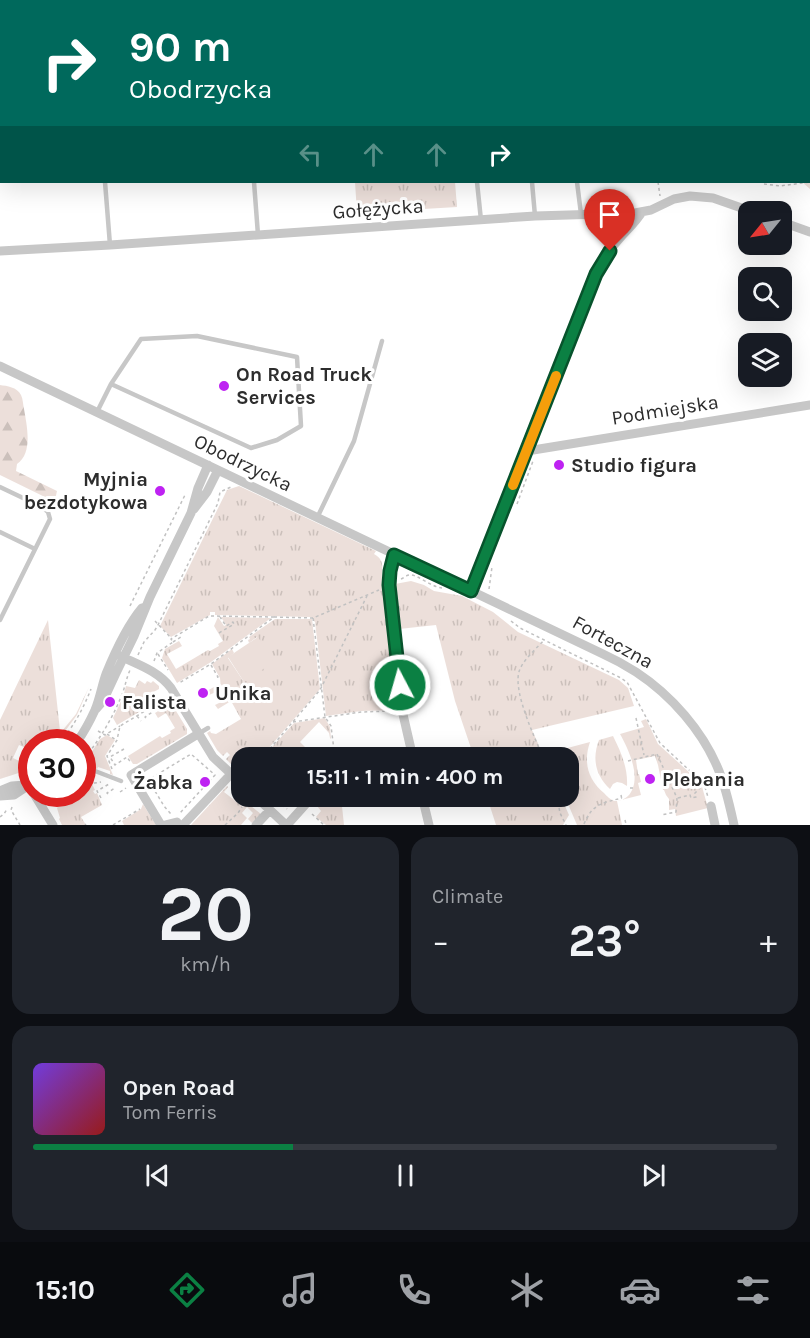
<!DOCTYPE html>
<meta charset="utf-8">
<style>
:root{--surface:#171b24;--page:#20242c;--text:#f1f3f6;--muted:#9ea1a6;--line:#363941;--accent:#0b8043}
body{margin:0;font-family:Karla,sans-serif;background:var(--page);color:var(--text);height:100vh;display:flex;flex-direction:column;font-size:22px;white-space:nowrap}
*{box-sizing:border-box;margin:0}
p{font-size:20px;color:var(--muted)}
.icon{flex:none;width:33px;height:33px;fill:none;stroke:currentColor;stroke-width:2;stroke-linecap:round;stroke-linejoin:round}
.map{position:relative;height:825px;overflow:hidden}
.sheet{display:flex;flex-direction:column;gap:12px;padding:12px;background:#0d0f14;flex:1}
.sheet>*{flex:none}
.hud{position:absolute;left:0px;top:0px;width:810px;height:183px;box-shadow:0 6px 24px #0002;background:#00695c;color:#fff;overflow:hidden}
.needle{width:39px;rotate:240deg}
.controls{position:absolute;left:738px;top:201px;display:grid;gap:12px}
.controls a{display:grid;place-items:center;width:54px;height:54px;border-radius:12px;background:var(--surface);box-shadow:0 6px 24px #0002;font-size:30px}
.speed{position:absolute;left:18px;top:729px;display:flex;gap:12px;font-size:30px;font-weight:700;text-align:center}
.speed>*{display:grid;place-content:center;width:78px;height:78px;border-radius:50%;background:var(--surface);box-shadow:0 6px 24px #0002;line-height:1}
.speed .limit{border:9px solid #d22;background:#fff;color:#111}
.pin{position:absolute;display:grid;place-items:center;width:51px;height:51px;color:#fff;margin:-62px -26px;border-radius:50% 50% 50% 0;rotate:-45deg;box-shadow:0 0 6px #0007}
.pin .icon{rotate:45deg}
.me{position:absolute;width:66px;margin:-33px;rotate:354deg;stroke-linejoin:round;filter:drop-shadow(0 0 4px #0008)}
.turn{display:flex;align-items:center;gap:21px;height:126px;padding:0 30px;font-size:27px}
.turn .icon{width:78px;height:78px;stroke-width:2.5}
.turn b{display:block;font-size:42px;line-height:51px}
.lanes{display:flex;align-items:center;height:57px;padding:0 30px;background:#0003;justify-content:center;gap:30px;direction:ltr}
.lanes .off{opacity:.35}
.big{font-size:45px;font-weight:700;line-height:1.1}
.sheet .tile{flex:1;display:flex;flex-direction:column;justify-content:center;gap:9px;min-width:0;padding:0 21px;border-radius:18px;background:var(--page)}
.sheet .dial{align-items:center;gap:0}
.dial b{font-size:78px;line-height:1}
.song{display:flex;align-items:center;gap:18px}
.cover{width:72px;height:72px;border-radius:9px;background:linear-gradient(135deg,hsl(260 70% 55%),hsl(0 70% 35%))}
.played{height:6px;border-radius:3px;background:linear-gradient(90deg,var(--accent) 35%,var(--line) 35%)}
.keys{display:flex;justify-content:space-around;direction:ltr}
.heat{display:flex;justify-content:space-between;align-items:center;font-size:33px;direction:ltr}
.sheet .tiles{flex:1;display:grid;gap:12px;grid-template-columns:1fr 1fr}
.tile:last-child{grid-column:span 2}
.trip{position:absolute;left:231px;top:747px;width:348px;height:60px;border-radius:18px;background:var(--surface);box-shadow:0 6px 24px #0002;font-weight:700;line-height:60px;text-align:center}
.tab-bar{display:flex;height:96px;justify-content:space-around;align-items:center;background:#090b0e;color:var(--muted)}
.tab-bar .icon{width:42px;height:42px}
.tab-bar .active{color:var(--accent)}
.tab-bar b{font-size:27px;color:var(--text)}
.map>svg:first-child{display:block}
.grass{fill:url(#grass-tufts)}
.forest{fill:url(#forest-firs)}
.pitch{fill:#ecdfda}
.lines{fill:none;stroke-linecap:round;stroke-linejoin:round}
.path{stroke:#c1c1c1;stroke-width:1.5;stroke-dasharray:3 3;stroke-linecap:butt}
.lane{stroke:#c7c7c7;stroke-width:4.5}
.street{stroke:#c7c7c7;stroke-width:9}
.route-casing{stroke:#07532c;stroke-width:15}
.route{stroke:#0b8043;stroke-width:10}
.slow{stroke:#f59e0b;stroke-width:10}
.poi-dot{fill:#be22f2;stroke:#fff;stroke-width:2}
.labels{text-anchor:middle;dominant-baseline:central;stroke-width:6;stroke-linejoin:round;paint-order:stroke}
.street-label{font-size:20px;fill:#2d2d2d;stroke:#fff}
.poi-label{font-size:20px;font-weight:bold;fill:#2d2d2d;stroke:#fff;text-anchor:start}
</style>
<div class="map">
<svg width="810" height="825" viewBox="0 0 810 825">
<defs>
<pattern id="grass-tufts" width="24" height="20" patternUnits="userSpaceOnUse" patternTransform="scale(1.5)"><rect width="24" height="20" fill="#ecdfda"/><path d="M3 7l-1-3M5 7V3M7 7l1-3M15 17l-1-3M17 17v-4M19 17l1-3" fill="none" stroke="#cbc0bb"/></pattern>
<pattern id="forest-firs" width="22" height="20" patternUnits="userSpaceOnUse" patternTransform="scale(1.5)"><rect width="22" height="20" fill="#ecdfda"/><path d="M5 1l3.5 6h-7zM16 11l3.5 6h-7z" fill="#cbc0bb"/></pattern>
</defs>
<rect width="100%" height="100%" fill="#fff"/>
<!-- grass -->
<path class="grass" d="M355 182H455L457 207 357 213Z
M239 486 376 551 374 554C388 562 379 571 383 583L397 710 361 711 326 716 315 622 311 617 215 615V612H210V615L171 637 160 626 227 490Z
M411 581 424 585 434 591 462 596 493 612 518 632 619 680 628 688 634 706 532 730 544 757H474L455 701 436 625 399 629 395 584Z
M218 617 224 626 226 625 221 617 271 618 211 662 177 683 162 658 165 649 179 641 182 646 167 654 176 669 208 650 210 651 219 646 218 644 223 641 214 626Z
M275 619H312L320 689 261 757 242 758 241 774 226 759 230 755 227 752 223 756 217 750 207 733 210 731 211 733 216 734 241 719 231 701 218 709 215 705 223 701V699L221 700 216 692 209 695 207 691 219 684 221 690 220 678 212 664 232 649 234 653 228 658 244 682 257 637 249 643 248 640 250 639 249 637Z
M48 620 60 731H62L76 714 89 687 77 715 57 742H32L31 759 22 755 26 748 19 745 13 758 30 766 31 769 0 779V720Z
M139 680 145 684 147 681 151 683 153 681 159 686V689L150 694 155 703 152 701 150 703 151 705 117 725 113 718 123 697 126 686 135 688Z
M168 705 173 706 187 729V734L137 764H133L128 756 160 736 162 738 171 733 170 731 175 728 166 713 158 718 155 713Z
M325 718 330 727 331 739 330 738 329 733 319 722 300 742 306 748 297 757H263L294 723Z
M646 719 658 744 701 783 708 808 676 816 675 809 669 810V799L666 795 664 790H663L658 765 655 756 636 760 638 774H639L641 782 638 783 641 795 617 801 622 825H577L565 797 568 796V758L549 757 547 752 559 747 560 750 590 742C583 762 588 780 604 793 607 796 610 800 615 801 620 801 625 799 628 796 643 780 629 750 620 734L644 727 641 721Z
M107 735 115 740 105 756 113 775 110 774V771L98 767 97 769 84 764 100 739Z
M613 736C621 752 628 768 627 786L622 783 617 782 613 784 610 789C595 775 592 758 599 740Z
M92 784 95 790 93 791 95 794 97 793 102 805 81 817 86 825H62L59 819 60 818 57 808 59 806 55 800 54 794H82L83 786Z
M227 786 228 787 224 792 243 807 247 803 261 814 252 823 248 819 253 813 247 807 242 813 247 818 241 825H191Z
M325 797H341L344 825H326L316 817 321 811 317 806Z
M487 797H561L569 815 563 825H496Z
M143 804 156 825H124L122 821 141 809Z"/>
<!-- forest -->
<path class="forest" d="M537 0H810V189L802 182H808V2H538Z
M0 385C7 386 17 387 21 395 23 399 23 405 24 409 27 426 33 453 17 464L16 471 57 491 55 500H51L0 475Z"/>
<!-- pitch -->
<path class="pitch" d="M258 637 274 662 244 682 228 657Z"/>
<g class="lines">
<!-- path -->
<path class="path" d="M574 2V0
M696 2 698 0
M658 182 660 196
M764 184 780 186 810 182
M517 504 533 461
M401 579C404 578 406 575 410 575 417 574 431 587 442 588
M489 589 492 567
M130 606 185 495
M274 617 313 618 379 590
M313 618 325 717 331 726 335 758
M155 621 171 638
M511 621 520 628 619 677 627 682 660 743 704 784 708 797
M219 633 234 624 233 622 226 626 220 617
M173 642 181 637 182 639
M158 654 168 670
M138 655 144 642 155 630 158 625 218 503 220 492 231 487
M154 661 157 653 173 642 171 639 209 616 274 617 211 664 179 683
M211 665 218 677 215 678
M137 716 141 721
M146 718 145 717 157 709 156 705
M636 718 644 755
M293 722 361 712 392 711
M98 731 105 735 120 726
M107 734 116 740
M60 742C74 726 83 709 91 689
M124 749 110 757 115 765 127 757 131 763
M85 758C99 740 112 719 121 697 125 688 126 679 130 670
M262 758 320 690 367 596
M543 758C535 737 511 689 520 669 525 658 536 649 544 640
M628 761 657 754 677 798 676 812 661 815
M112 769 107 756 117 740 120 726 165 699
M24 775 32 771
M147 778 148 780 191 754 215 775 180 813
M149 781 164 806 171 814
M82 785 101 782
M630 788H633
M120 792 126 788
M108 794 107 793 115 788
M621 795 622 800
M276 796 275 798 287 809
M557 796 560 813 566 825
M101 798 97 791 109 784
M678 798 690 795 691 798 696 797 695 793 704 784
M12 807 11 810 20 825
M312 814 324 825
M0 817 4 814 7 809
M625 820 626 824
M584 824C592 804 602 803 622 798
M85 825 86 824
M113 825 140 809
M225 825 238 813 242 807"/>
<!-- lane -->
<path class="lane" d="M89 0V2
M239 0V2
M105 182 110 245
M254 182 258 235
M477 182 481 220
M532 182 535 216
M577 182 581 214
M97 412 111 384 251 448 277 440 301 426 297 357 197 336 141 339 111 384
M0 487 42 507 48 512 50 519 0 620
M317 518 354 441 382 341
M0 532 35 549
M198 734 208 728
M82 766 121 781"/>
<!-- street -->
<path class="street" d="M782 222 810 232
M0 251 110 245 535 216 635 213 651 210 674 199 690 196 713 198 753 212
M0 366 603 654C614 659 625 665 636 672 671 695 703 731 719 771 726 788 730 807 734 825
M527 451 810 405
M194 509 207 492 218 470
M394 555 390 571 389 585 402 710 413 758
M471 591 596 274C602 261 610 249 620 238 628 229 636 222 642 212
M120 656C139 665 158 671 171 688L213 757 242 784
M96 709 103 701 116 673 134 636 150 597 191 513 198 488 208 465
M77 742C84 732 90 721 95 710 100 698 102 685 106 674 115 652 127 626 142 608
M0 791 12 786 26 785
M34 794 53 825
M0 796 14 795 32 783
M255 796 286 825
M422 796 429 825
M711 806 715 825
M161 825 131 775 198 734
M165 825 177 822
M183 825 231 774
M256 825 270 810
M287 825 313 796"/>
</g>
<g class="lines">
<defs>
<path id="route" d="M400 685 389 585 390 571 394 555 471 591 596 274 610 251"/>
</defs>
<!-- route casing -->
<use href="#route" class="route-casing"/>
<!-- route -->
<use href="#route" class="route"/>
<!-- slow -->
<path class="slow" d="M513 485 556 376"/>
</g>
<!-- markers -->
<g class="poi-dot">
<circle cx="224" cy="386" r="6"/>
<circle cx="559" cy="465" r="6"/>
<circle cx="160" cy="491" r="6"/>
<circle cx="203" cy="693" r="6"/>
<circle cx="110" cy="702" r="6"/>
<circle cx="650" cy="779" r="6"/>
<circle cx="205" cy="782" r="6"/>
</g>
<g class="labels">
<!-- street labels -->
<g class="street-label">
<text transform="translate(378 209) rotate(-4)">Gołężycka</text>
<text transform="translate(665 410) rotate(-9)">Podmiejska</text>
<text transform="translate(243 463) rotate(26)">Obodrzycka</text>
<text transform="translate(613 642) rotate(29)">Forteczna</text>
</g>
<!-- poi labels -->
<g class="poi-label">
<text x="236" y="374">On Road Truck<tspan x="236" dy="23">Services</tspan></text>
<text x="571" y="465">Studio figura</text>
<text x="148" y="479" text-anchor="end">Myjnia<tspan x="148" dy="23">bezdotykowa</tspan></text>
<text x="215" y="693">Unika</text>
<text x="122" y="702">Falista</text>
<text x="662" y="779">Plebania</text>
<text x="193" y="782" text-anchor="end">Żabka</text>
</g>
</g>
</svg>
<div class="controls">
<a><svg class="needle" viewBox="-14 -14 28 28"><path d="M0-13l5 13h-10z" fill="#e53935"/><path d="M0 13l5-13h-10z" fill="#9ea1a6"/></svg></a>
<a><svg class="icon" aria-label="search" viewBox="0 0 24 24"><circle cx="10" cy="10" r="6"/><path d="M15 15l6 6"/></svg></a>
<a><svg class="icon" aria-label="layers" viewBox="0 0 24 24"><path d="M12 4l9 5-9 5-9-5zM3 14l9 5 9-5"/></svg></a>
</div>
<div class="speed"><div class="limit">30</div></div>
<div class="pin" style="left:610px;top:251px;background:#d93025"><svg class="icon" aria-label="arrive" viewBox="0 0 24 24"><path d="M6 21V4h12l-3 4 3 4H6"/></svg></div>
<svg class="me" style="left:400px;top:685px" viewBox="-20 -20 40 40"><circle r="17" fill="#0b8043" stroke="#fff" stroke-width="3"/><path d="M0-11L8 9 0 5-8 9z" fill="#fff"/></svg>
<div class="trip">15:11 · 1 min · 400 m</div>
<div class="hud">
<div class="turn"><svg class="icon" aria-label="right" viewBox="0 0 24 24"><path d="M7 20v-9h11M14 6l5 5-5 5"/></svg><div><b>90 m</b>Obodrzycka</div></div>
<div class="lanes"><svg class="icon off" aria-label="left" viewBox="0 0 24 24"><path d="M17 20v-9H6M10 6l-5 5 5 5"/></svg><svg class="icon off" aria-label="ahead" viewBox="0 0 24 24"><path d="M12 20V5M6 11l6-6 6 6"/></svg><svg class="icon off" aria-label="ahead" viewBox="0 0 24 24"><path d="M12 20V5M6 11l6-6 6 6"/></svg><svg class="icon" aria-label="right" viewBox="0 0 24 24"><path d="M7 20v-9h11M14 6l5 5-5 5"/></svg></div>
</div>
</div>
<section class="sheet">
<div class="tiles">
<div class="tile dial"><b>20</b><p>km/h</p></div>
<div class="tile"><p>Climate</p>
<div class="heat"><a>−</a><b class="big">23°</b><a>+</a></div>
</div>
<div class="tile">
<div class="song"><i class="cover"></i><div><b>Open Road</b><p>Tom Ferris</p></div></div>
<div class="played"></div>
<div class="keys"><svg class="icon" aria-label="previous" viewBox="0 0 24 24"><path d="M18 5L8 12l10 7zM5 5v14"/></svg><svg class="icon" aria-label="pause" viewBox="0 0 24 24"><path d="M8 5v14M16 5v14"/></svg><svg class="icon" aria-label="next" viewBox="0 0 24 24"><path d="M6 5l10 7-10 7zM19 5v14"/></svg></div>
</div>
</div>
</section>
<nav class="tab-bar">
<b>15:10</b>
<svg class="icon active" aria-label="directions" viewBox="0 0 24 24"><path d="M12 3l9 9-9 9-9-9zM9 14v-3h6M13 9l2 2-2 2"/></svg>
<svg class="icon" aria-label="music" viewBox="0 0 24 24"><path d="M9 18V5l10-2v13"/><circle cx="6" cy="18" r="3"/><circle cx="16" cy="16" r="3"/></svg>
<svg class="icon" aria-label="phone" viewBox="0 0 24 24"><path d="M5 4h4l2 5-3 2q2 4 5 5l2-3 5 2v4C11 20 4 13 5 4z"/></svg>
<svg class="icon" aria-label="climate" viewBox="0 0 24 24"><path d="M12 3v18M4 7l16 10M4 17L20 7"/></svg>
<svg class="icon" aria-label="car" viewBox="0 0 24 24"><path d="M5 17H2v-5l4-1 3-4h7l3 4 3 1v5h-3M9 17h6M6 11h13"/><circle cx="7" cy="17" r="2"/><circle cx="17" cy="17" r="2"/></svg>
<svg class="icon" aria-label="filters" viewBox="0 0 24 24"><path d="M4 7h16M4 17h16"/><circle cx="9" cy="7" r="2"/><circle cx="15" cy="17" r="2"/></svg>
</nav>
